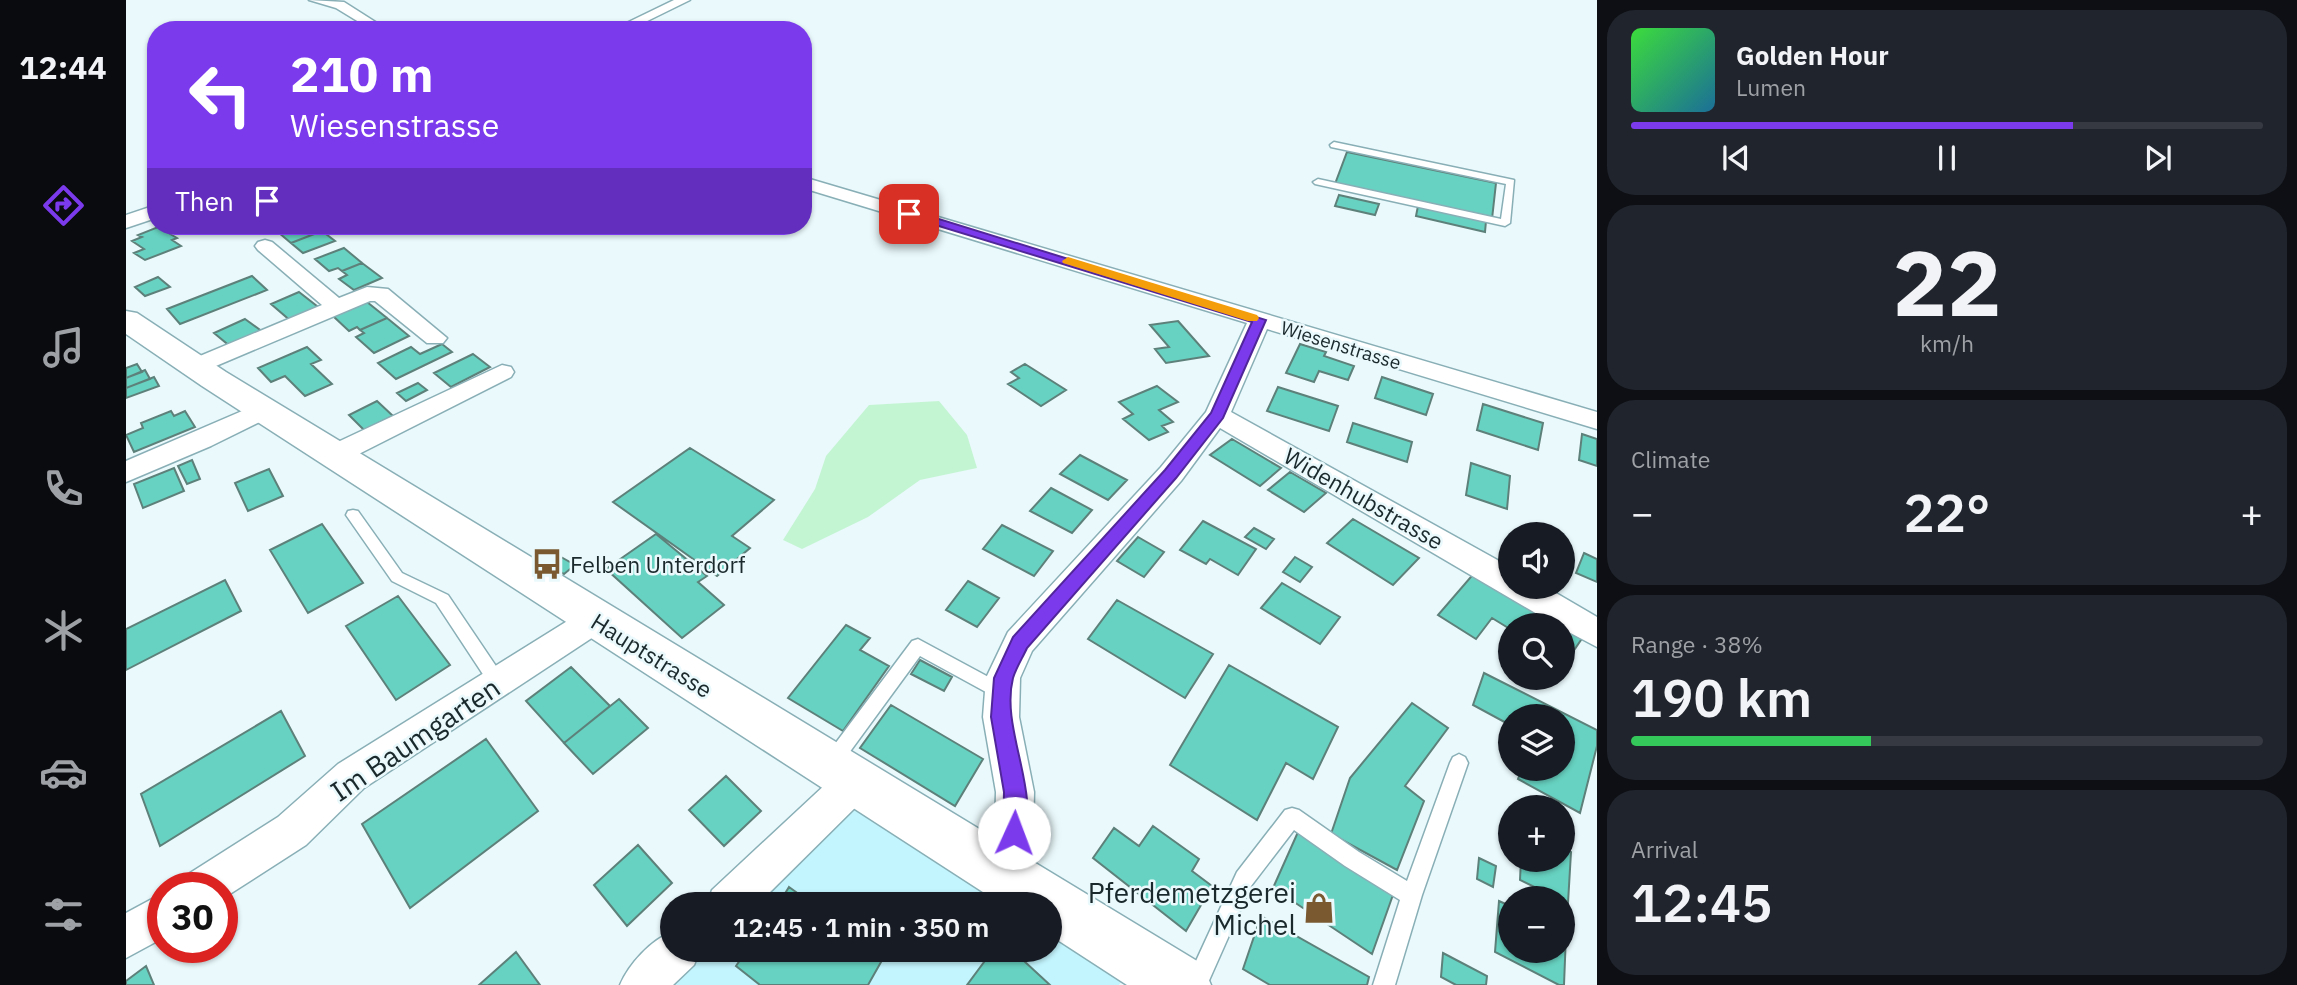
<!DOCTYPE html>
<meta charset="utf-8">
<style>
:root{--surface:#171b24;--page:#20242c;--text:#f1f3f6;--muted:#9ea1a6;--line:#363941;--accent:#7c3aed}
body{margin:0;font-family:"IBM Plex Sans",sans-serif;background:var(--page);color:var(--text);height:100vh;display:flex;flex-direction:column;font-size:26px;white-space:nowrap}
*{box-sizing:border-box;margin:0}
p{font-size:23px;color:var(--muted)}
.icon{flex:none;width:38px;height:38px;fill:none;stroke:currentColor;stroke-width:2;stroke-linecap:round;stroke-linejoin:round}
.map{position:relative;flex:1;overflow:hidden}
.side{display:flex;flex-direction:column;gap:10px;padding:10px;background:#0d0f14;width:700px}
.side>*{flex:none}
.top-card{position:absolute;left:21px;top:21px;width:665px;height:214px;border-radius:28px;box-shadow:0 2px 5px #0004;background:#7c3aed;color:#fff;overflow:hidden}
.tools{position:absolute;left:1372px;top:522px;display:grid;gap:14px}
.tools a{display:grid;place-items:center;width:77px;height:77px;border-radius:50%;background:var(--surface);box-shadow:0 2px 5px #0004;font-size:35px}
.speed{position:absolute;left:21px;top:872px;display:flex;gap:14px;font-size:35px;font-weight:700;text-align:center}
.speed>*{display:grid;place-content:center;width:91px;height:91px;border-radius:50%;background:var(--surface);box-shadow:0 2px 5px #0004;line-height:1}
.speed .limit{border:10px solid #d22;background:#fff;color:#111}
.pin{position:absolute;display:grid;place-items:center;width:60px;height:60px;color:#fff;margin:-30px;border-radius:14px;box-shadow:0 4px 10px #0006}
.me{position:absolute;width:77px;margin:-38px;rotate:2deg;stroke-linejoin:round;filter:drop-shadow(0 0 5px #0008)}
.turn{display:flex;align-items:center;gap:24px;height:147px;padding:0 28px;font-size:32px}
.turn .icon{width:91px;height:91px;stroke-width:2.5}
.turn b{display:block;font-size:49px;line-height:60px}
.then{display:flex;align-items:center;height:66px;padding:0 28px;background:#0003;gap:14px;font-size:26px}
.big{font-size:52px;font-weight:600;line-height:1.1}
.side .card{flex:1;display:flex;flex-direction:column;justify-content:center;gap:10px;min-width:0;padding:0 24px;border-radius:28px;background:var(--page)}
.side .dial{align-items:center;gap:0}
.dial b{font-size:91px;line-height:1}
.song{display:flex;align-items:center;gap:21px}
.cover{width:84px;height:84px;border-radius:10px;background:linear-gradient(135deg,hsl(120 70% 55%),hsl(200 70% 35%))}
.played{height:7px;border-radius:4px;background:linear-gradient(90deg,var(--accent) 70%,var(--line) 70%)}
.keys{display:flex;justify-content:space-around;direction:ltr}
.heat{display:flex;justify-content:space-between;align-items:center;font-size:38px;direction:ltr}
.charge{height:10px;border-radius:5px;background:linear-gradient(90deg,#34c759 38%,var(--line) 0)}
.trip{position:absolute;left:534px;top:892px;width:402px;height:70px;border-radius:35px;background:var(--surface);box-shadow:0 2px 5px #0004;font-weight:600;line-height:70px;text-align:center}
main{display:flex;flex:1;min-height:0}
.menu{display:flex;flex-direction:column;width:126px;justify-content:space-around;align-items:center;background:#090b0e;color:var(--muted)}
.menu .icon{width:49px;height:49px}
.menu .selected{color:var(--accent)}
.menu b{font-size:32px;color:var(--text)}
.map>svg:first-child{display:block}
.built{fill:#c3f5fe}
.green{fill:#c4f5d3}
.building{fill:#67d2c1;stroke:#5d817a;stroke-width:2}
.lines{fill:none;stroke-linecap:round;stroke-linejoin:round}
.service-casing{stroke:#89afb6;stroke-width:3}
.minor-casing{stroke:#89afb6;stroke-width:3}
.primary-casing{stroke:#89afb6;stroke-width:3}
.service{fill:#fff;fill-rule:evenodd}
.minor{fill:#fff;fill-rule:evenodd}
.primary{fill:#fff;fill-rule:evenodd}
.route{fill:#7c3aed;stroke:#51269a;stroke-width:2}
.slow{fill:#f59e0b}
.labels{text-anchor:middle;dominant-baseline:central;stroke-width:5;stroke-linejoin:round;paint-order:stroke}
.far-street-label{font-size:19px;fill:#1a292c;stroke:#eaf9fc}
.street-label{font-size:23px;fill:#1a292c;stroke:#eaf9fc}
.poi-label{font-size:23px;fill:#1a292c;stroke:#eaf9fc;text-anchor:start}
.near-street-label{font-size:28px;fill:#1a292c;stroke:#eaf9fc}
.near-poi-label{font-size:28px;fill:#1a292c;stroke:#eaf9fc;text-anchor:end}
</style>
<main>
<nav class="menu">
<b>12:44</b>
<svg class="icon selected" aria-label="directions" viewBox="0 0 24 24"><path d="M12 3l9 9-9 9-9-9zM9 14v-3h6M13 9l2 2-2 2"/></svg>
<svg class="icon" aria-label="music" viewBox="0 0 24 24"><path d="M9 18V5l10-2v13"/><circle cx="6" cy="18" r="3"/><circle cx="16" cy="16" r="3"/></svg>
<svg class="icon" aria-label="phone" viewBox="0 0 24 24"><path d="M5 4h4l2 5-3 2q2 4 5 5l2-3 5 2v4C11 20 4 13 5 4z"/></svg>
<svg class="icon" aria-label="climate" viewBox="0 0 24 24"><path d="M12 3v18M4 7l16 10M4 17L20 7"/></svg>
<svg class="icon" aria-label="car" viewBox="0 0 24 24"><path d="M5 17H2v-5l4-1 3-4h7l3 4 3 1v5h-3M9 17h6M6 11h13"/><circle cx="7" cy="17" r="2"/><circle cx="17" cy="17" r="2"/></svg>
<svg class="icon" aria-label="filters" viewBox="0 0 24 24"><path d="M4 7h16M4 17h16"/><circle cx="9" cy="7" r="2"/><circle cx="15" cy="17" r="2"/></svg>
</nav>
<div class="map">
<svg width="1471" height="985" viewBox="0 0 1471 985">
<rect width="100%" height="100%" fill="#eaf9fc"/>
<!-- built -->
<path class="built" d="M729 782 1011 958 993 985H516L553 950H924V905H601Z"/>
<!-- green -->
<path class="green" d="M813 401 841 435 851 468 794 480 742 517 676 549 657 540 689 489 700 456 743 405Z"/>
<!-- building -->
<path class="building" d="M1221 152 1370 183 1366 219 1209 184Z
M1213 195 1253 204 1249 215 1209 206Z
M1292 206 1360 221 1359 232 1290 216Z
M174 226H189L196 231 165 243 153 233Z
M32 227 51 238 46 240 55 246 19 260 8 253 18 249 6 241 16 237 12 235Z
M196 231 209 241 177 253 165 243Z
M218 248 236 263 216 271 212 268 203 271 189 259Z
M236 263 256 278 228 290 213 279 221 275 216 271Z
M126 276 141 290 54 324 41 309Z
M32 277 44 287 19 296 9 287Z
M173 292 196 310 166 322 145 304Z
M241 302 261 318 234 330 231 327 223 331 207 316Z
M261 318 283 336 248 353 230 337 238 333 234 330Z
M119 319 137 332 105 347 88 333Z
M1052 321 1083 356 1040 363 1029 349 1043 347 1024 325Z
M316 344 326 352 270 379 252 363 285 347 294 354Z
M1174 344 1200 352 1198 356 1228 366 1222 380 1193 371 1188 382 1160 373Z
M181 347 195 360 185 364 206 384 179 396 159 376 145 382 132 368Z
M347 354 364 367 325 387 308 373Z
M11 364 16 372 0 378V368Z
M899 364 940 390 915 406 882 384 893 378 885 372Z
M19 370 24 379 0 388V378Z
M28 377 33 386 0 398V388Z
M1256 377 1307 394 1300 415 1249 398Z
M292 383 301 390 280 401 271 393Z
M1031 386 1052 402 1033 410 1047 422 1036 426 1042 432 1023 440 997 419 1007 414 993 402Z
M1152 387 1212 406 1203 431 1141 411Z
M251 401 267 416 238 430 223 415Z
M1357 404 1417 423 1412 450 1351 430Z
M45 411 48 416 59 411 69 427 8 452 0 435 17 428 15 423Z
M1227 423 1286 442 1281 462 1221 442Z
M1456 434 1471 439V466L1453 460Z
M1106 439 1155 468 1134 486 1084 455Z
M564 448 648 500 606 536 624 548 591 576 487 502Z
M954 455 1001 480 982 500 934 474Z
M66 460 74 479 61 484 52 466Z
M1345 463 1384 476 1381 509 1340 495Z
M48 468 58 491 17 508 8 484Z
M143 469 157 496 122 511 109 483Z
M1164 472 1200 493 1178 512 1142 490Z
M925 488 966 510 946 533 904 511Z
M1227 519 1293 558 1267 585 1201 543Z
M1077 521 1130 549 1112 575 1084 559 1080 564 1054 550Z
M196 524 237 583 182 613 144 550Z
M876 525 927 551 908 576 857 549Z
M1128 528 1148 539 1140 549 1119 537Z
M530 534 581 576 572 582 598 605 556 638 480 569Z
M1012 537 1038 552 1018 577 991 561Z
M1458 553 1471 559V582L1450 573Z
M435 557 449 565 438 574 425 566Z
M1169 557 1186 567 1174 582 1157 572Z
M1350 571 1459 634 1440 662 1437 661V625H1384V629L1366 618 1350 639 1312 615Z
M99 580 115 611 0 670V629Z
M842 581 873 598 851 627 820 610Z
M1156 583 1214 617 1194 644 1135 608Z
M272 596 324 665 270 700 220 626Z
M991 600 1087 654 1059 698 962 639Z
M720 625 744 638 734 650 763 666 717 731 662 698Z
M794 660 826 677 818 691 785 674Z
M1103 665 1212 727 1187 779 1160 763 1131 820 1044 765Z
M445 667 484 706 438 743 400 701Z
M1358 673 1471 730V746L1454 813 1392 779 1396 768H1437V716H1384V725L1347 705Z
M493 699 522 728 467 774 438 743Z
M1286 703 1322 728 1279 786 1298 801 1271 870 1205 834 1224 778Z
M765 705 857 759 829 806 734 748Z
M155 711 179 756 34 846 15 794Z
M360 739 412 811 284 908 236 824Z
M600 776 635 811 598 846 563 810Z
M1027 826 1073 859 1066 871 1086 886 1060 931 967 858 988 828 1013 846Z
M1172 832 1268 892 1246 954 1147 888Z
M512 845 546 883 501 926 468 885Z
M1437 848 1445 852 1442 903 1437 898H1431L1394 880 1395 859H1437Z
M1353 858 1370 866 1367 887 1351 879Z
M663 887 688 905H652Z
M1373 901 1384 906V950H1437V932L1440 934 1438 985H1433L1369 952Z
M1135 916 1243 977 1241 985H1144L1117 969Z
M621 950H753L759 955 742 985H634L610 966Z
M867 950H886L924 985H841Z
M390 952 414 985H353Z
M1317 953 1361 976 1360 985H1330L1315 977Z
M20 966 28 985H0V981Z"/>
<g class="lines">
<defs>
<path id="service" d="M1208 142 1388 180 1384 223 1379 226 1189 184 1187 182 1192 179 1375 219 1380 184 1205 147 1204 145Z
M227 510 232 511 276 573 322 595 378 678 381 683 378 688 372 690 366 688 310 603 266 581 220 515 222 511Z
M792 639 881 687 884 692 881 697 875 700 869 697 794 656 712 768 706 771 700 768 697 762 700 756 786 641Z
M1333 754 1339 757 1342 763 1296 895 1269 985H1247L1274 900 1219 866 1168 830 1125 886 1081 985H1059L1111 872 1159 810 1166 808 1173 810 1233 852 1281 881 1324 763 1327 757Z"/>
<path id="minor" d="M183 0 218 2 262 30H246L210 8Z
M548 0H564L503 30H486Z
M677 177 1471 412V429L1141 329 1105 412 1384 567V586H1418L1471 617V647L1437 629V625H1430L1094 428 1055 481 906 651 894 678 893 717 908 792 907 833 885 884 871 890 857 884 851 870 869 831 870 792 857 717 860 678 882 632 1035 467 1080 412 1121 323 677 188Z
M30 205V218L0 228V215Z
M139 240 146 242 213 298 241 287 262 289 321 338 317 343H301L249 301H244L78 371 70 373 62 371 58 366 62 361 196 305 132 250 129 246 132 242Z
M376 365 385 367 388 372 385 377 217 462 208 464 199 462 195 455 199 448Z
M137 402 146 404 150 410 146 416 85 446 0 482V461Z
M470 606 481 610 486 619 481 628 238 788 180 845 96 899V887H58L64 873 152 817 212 764 459 610Z
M729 764 742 769 748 782 742 795 631 905H581L586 890 716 769Z
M37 893V938L0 958V913Z
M546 932V950H574L568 965 547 985H494C503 964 525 940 546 932Z"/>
<path id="primary" d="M0 311 11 313 100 372 1076 964 1085 985H1001L924 935V905H877L76 386 0 334Z"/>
</defs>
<!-- service casing -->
<use href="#service" class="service-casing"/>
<!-- minor casing -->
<use href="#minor" class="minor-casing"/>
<!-- primary casing -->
<use href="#primary" class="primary-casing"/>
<!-- service -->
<use href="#service" class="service"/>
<!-- minor -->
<use href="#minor" class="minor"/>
<!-- primary -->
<use href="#primary" class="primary"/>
</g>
<!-- route -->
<path class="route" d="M780 211H787L1140 320 1097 418 1050 478 901 648C897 657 890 668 887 678 874 729 916 793 896 841L888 844 880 841 877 833 878 792 865 717 868 678 887 637 1039 470 1085 413 1126 322 780 216Z"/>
<!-- slow -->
<path class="slow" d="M942 257 1131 315 1133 318 1131 321H1122L937 263 936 261Z"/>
<!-- icons -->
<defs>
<symbol id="bus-bare" viewBox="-9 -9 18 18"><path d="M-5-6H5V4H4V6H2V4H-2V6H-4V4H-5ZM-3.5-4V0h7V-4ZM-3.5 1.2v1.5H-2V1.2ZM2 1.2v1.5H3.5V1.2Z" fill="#7a5930" stroke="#eaf9fc" stroke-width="2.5" paint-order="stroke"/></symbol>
<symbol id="shop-bare" viewBox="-9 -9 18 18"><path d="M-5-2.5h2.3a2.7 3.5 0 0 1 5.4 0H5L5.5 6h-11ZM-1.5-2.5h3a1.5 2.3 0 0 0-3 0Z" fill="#7a5930" stroke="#eaf9fc" stroke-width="2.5" paint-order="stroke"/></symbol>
</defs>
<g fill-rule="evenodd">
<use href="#bus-bare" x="399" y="542" width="44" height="44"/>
<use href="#shop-bare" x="1171" y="886" width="44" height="44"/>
</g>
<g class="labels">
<!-- far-street labels -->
<g class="far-street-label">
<text transform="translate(1215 345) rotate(17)">Wiesenstrasse</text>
</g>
<!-- street labels -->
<g class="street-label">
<text transform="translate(1238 498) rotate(30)">Widenhubstrasse</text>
<text transform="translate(526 655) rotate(32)">Hauptstrasse</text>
</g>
<!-- poi labels -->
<g class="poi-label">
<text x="444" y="564">Felben Unterdorf</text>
</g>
<!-- near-street labels -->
<g class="near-street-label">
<text transform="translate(289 739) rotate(-34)">Im Baumgarten</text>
</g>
<!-- near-poi labels -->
<g class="near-poi-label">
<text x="1170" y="892">Pferdemetzgerei<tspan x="1170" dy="32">Michel</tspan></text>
</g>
</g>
</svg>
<div class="tools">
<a><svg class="icon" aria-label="sound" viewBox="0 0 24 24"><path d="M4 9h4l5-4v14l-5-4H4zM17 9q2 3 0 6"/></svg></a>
<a><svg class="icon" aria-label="search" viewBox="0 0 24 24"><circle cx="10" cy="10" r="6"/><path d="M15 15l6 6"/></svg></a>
<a><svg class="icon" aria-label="layers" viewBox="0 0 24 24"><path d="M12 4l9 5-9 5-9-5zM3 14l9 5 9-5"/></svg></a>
<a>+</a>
<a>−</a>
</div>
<div class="speed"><div class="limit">30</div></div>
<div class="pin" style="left:783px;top:214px;background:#d93025"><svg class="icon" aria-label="arrive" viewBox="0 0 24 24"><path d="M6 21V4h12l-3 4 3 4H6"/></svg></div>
<svg class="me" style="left:888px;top:833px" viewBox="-20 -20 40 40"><circle r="19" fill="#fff"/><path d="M0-13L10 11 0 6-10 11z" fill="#7c3aed"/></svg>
<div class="trip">12:45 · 1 min · 350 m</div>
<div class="top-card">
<div class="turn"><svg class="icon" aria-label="left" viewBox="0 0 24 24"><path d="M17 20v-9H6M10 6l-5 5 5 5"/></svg><div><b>210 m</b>Wiesenstrasse</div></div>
<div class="then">Then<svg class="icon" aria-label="arrive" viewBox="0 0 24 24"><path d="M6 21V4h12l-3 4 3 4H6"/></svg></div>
</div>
</div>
<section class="side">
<div class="card">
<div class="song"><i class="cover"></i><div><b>Golden Hour</b><p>Lumen</p></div></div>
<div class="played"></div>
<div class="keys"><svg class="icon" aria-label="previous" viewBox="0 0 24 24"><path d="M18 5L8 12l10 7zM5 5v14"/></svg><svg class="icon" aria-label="pause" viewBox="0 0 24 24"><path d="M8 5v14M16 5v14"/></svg><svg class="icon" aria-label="next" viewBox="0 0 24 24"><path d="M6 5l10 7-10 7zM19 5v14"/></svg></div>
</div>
<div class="card dial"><b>22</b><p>km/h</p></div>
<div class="card"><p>Climate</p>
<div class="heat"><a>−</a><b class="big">22°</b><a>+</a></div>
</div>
<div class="card"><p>Range · 38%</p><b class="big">190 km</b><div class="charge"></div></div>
<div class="card"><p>Arrival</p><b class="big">12:45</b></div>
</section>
</main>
